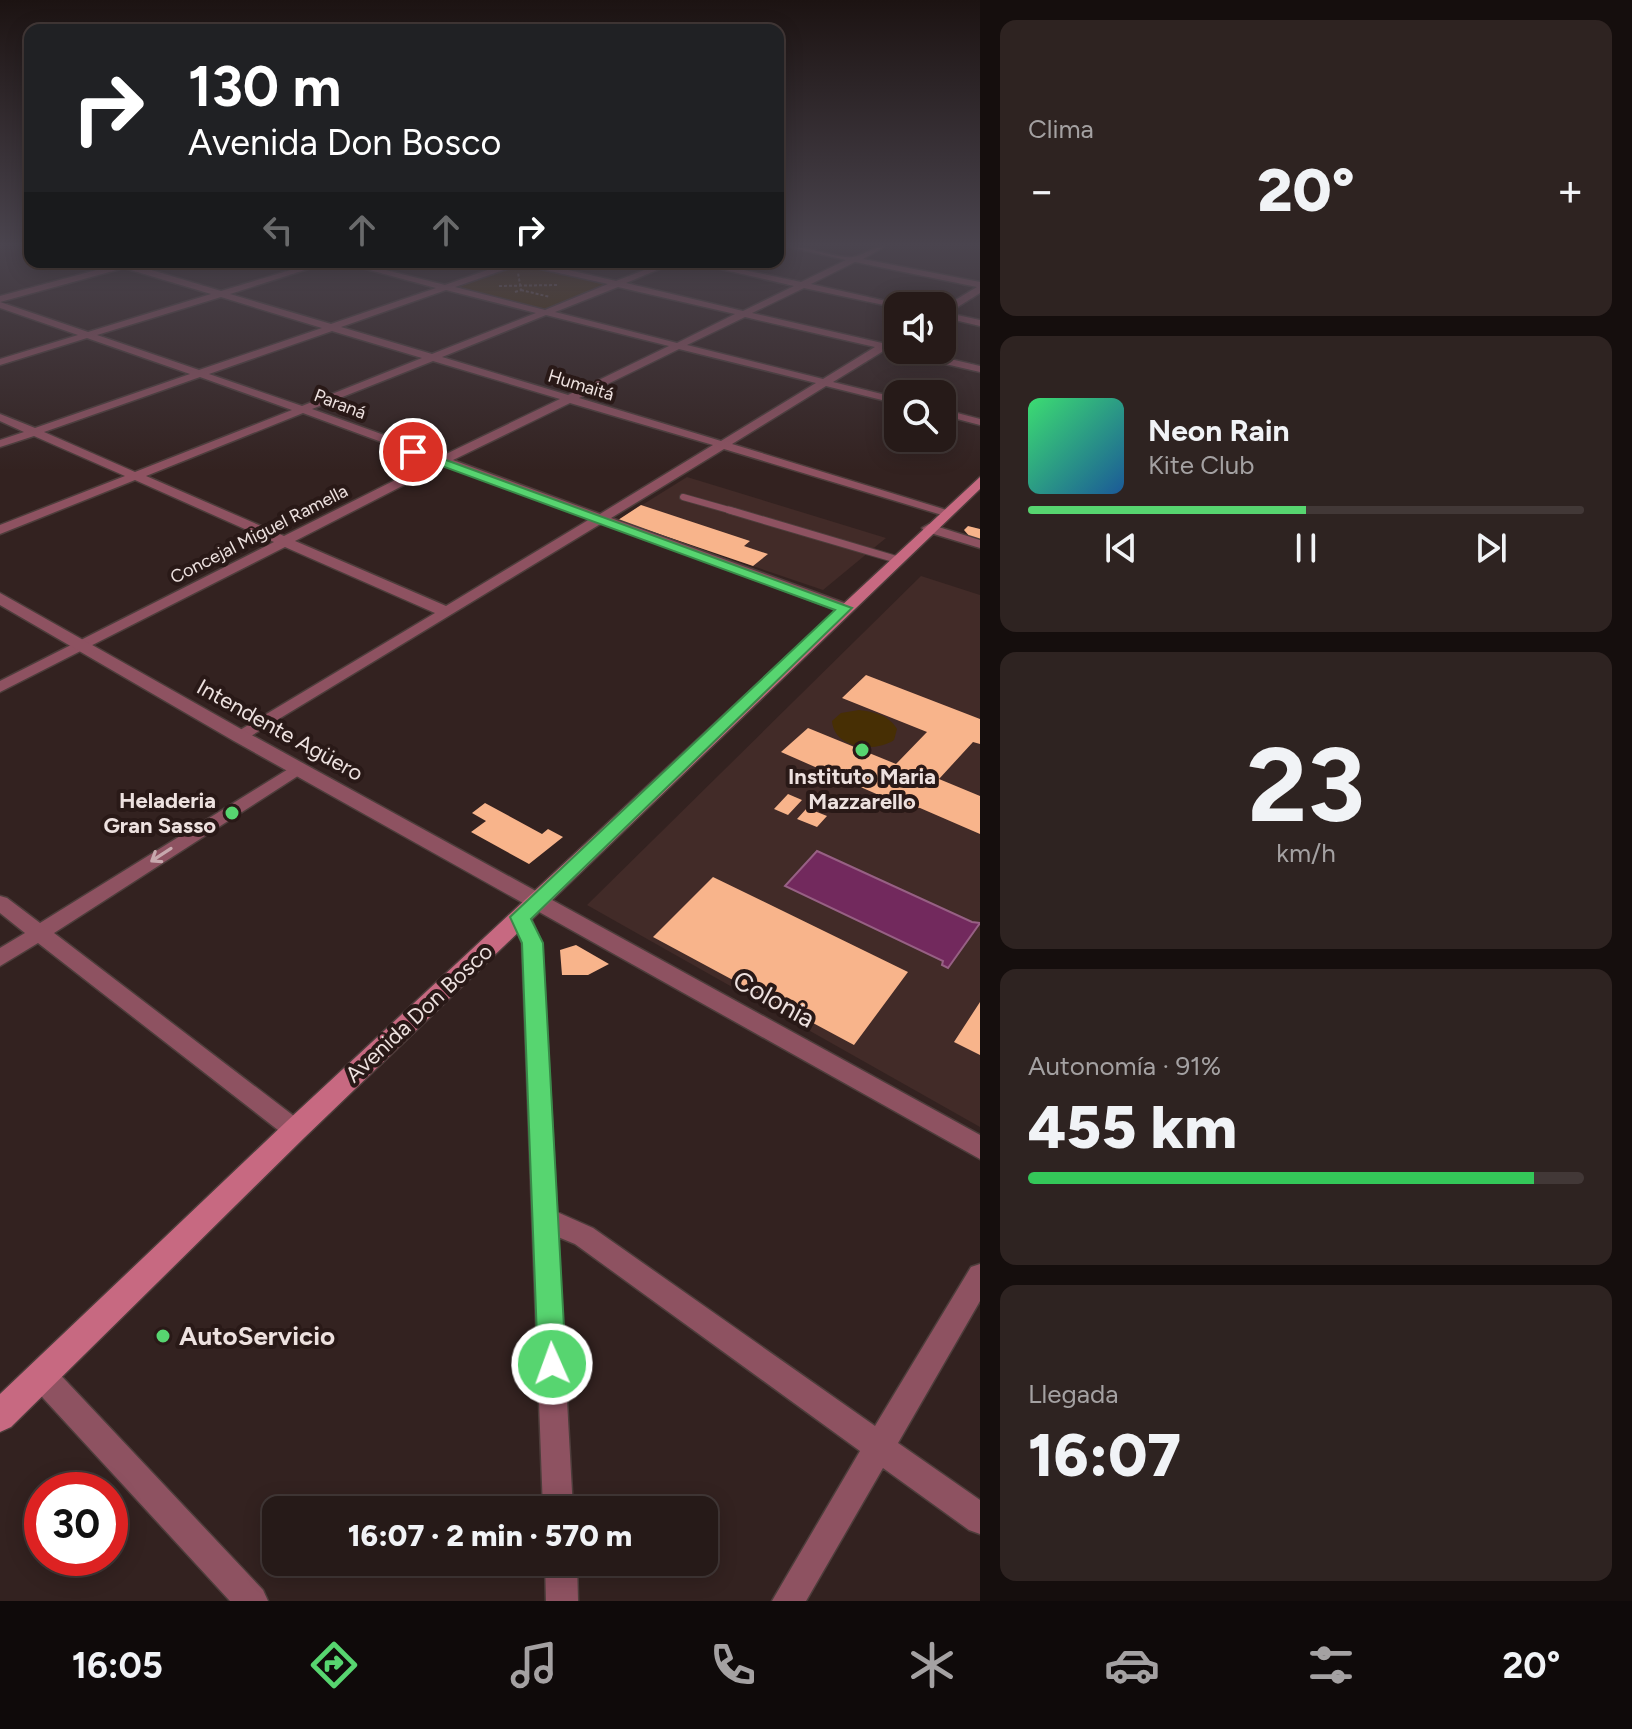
<!DOCTYPE html>
<html lang="es">
<meta charset="utf-8">
<style>
:root{--surface:#261a18;--page:#2e2321;--text:#f1f3f6;--muted:#a4a1a2;--line:#423837;--accent:#57d570}
body{margin:0;font-family:Figtree,sans-serif;background:var(--page);color:var(--text);height:100vh;display:flex;flex-direction:column;font-size:30px;white-space:nowrap}
*{box-sizing:border-box;margin:0}
p{font-size:26px;color:var(--muted)}
.icon{flex:none;width:44px;height:44px;fill:none;stroke:currentColor;stroke-width:2;stroke-linecap:round;stroke-linejoin:round}
.map{position:relative;flex:1;overflow:hidden}
.panel{display:flex;flex-direction:column;gap:20px;padding:20px;background:#150e0d;width:652px}
.panel>*{flex:none}
.top-card{position:absolute;left:24px;top:24px;width:760px;height:244px;border-radius:16px;box-shadow:0 4px 20px #0003,0 0 0 2px var(--line);background:#202124;color:#fff;overflow:hidden}
.controls{position:absolute;left:884px;top:292px;display:grid;gap:16px}
.controls a{display:grid;place-items:center;width:72px;height:72px;border-radius:16px;background:var(--surface);box-shadow:0 4px 20px #0003,0 0 0 2px var(--line);font-size:40px}
.speed{position:absolute;left:24px;top:1472px;display:flex;gap:16px;font-size:40px;font-weight:700;text-align:center}
.speed>*{display:grid;place-content:center;width:104px;height:104px;border-radius:50%;background:var(--surface);box-shadow:0 4px 20px #0003,0 0 0 2px var(--line);line-height:1}
.speed .limit{border:12px solid #d22;background:#fff;color:#111}
.pin{position:absolute;display:grid;place-items:center;width:68px;height:68px;color:#fff;margin:-34px;border:4px solid #fff;border-radius:50%;box-shadow:0 2px 8px #0007}
.me{position:absolute;width:88px;margin:-44px;rotate:358deg;stroke-linejoin:round;filter:drop-shadow(0 0 6px #0008)}
.turn{display:flex;align-items:center;gap:28px;height:168px;padding:0 32px;font-size:36px}
.turn .icon{width:104px;height:104px;stroke-width:2.5}
.turn b{display:block;font-size:56px;line-height:68px}
.lanes{display:flex;align-items:center;height:76px;padding:0 32px;background:#0003;justify-content:center;gap:40px;direction:ltr}
.lanes .off{opacity:.35}
.big{font-size:60px;font-weight:800;line-height:1.1}
.panel .widget{flex:1;display:flex;flex-direction:column;justify-content:center;gap:12px;min-width:0;padding:0 28px;border-radius:16px;background:var(--page)}
.panel .dial{align-items:center;gap:0}
.dial b{font-size:104px;line-height:1}
.song{display:flex;align-items:center;gap:24px}
.cover{width:96px;height:96px;border-radius:12px;background:linear-gradient(135deg,hsl(140 70% 55%),hsl(210 70% 35%))}
.played{height:8px;border-radius:4px;background:linear-gradient(90deg,var(--accent) 50%,var(--line) 50%)}
.keys{display:flex;justify-content:space-around;direction:ltr}
.heat{display:flex;justify-content:space-between;align-items:center;font-size:44px;direction:ltr}
.charge{height:12px;border-radius:6px;background:linear-gradient(90deg,#34c759 91%,var(--line) 0)}
.trip{position:absolute;left:262px;top:1496px;width:456px;height:80px;border-radius:16px;background:var(--surface);box-shadow:0 4px 20px #0003,0 0 0 2px var(--line);font-weight:800;line-height:80px;text-align:center}
.tabs{display:flex;height:128px;justify-content:space-around;align-items:center;background:#0f0a0a;color:var(--muted)}
.tabs .icon{width:56px;height:56px}
.tabs .selected{color:var(--accent)}
.tabs b{font-size:36px;color:var(--text)}
main{display:flex;flex:1;min-height:0}
.map>svg:first-child{display:block}
.built{fill:#422b28}
.green{fill:#472f04}
.water{fill:#72295d;stroke:#976084;stroke-width:2}
.building{fill:#f8b48b}
.lines{fill:none;stroke-linecap:round;stroke-linejoin:round}
.service-far1-casing{stroke:#4d3d3b;stroke-width:8}
.service-casing{stroke:#4d3d3b;stroke-width:9}
.minor-casing{stroke:#4d3d3b;stroke-width:3}
.tertiary-casing{stroke:#4d3d3b;stroke-width:3}
.secondary-casing{stroke:#4d3d3b;stroke-width:3}
.path{stroke:#796a68;stroke-width:2;stroke-dasharray:3 2;stroke-linecap:butt}
.service-far1{stroke:#8e5261;stroke-width:6}
.service{stroke:#8e5261;stroke-width:7}
.minor{fill:#8e5261;fill-rule:evenodd}
.tertiary{fill:#8e5261;fill-rule:evenodd}
.secondary{fill:#c76981;fill-rule:evenodd}
.oneway{stroke:#c7a8ad}
.route{fill:#57d570;stroke:#398a49;stroke-width:2}
.poi-dot{fill:#57d570;stroke:#291917;stroke-width:3}
.labels{text-anchor:middle;dominant-baseline:central;stroke-width:8;stroke-linejoin:round;paint-order:stroke}
.far-street-label{font-size:18px;fill:#ede1df;stroke:#291917}
.street-label{font-size:22px;fill:#ede1df;stroke:#291917}
.poi-label{font-size:22px;font-weight:bold;fill:#ede1df;stroke:#291917}
.near-street-label{font-size:26px;fill:#ede1df;stroke:#291917}
.near-poi-label{font-size:26px;font-weight:bold;fill:#ede1df;stroke:#291917;text-anchor:start}
</style>
<main>
<div class="map">
<svg width="980" height="1601" viewBox="0 0 980 1601">
<rect width="100%" height="100%" fill="#332220"/>
<!-- built -->
<path class="built" d="M687 477 886 538 823 590 618 520Z
M921 576 980 595V1127L587 905Z"/>
<!-- green -->
<path class="green" d="M518 262 616 284 548 312 445 287Z
M859 710C874 712 889 715 897 729L894 740C875 753 834 749 832 721L841 713Z"/>
<!-- water -->
<path class="water" d="M817 851 972 922 980 923 948 968 942 965 943 961 785 886Z"/>
<!-- building -->
<path class="building" d="M641 505 750 541 744 546 768 554 753 566 618 520Z
M968 526 980 529V540L970 537 964 530Z
M866 675 980 719V744L973 742 939 779 980 796V834L920 808 906 807 781 752 808 728 896 764 927 732 842 698Z
M788 794 802 800 788 815 774 809Z
M485 803 542 834 548 829 563 837 529 864 471 832 486 821 472 813Z
M807 808 827 816 817 827 797 819Z
M713 877 908 972 854 1045 653 937Z
M576 945 609 964 588 975H562L560 950Z
M980 1002V1055L954 1042Z"/>
<g class="lines">
<defs>
<path id="service-far1" d="M683 497 736 512"/>
<path id="service" d="M729 510 895 559"/>
<path id="minor" d="M789 247C810 246 836 259 853 257 864 255 872 247 884 247L863 259 980 282V293L948 313 980 320V326L942 317V308L977 287 855 262 811 284 908 306 898 308 804 288 752 313 882 343 898 335V342L892 346 898 347V350H912L980 366V372L885 350 833 382 898 398V404L826 386 732 444 953 512 942 515 724 449 611 518 850 605V611H840L602 523 241 742 233 737 235 733 435 613 285 547 0 692V681L274 542 135 480 0 534V525L125 476 34 436 0 447V440L24 432 0 421V414L35 428 190 374 87 338 0 365V359L78 335 0 308V302L88 332 211 294 124 268 0 302V296L115 265 109 262 128 263 221 291 317 262H330L230 294 331 324 436 288 340 262H354L445 285 510 262H534L616 281 665 262H676L626 283 743 311 794 286 690 262H706L801 282 846 260ZM521 264 523 265 608 284 545 310 455 287ZM618 287 735 314 677 343 555 312ZM446 290 536 313 432 354 341 327ZM221 297 322 328 199 370 97 335ZM546 315 669 346 568 395 442 357ZM745 317 875 347 823 379 687 345ZM332 331 422 358 302 406 209 374ZM679 349 816 383 721 441 579 398ZM433 361 560 399 442 456 312 409ZM200 377 292 410 135 472 44 432ZM570 403 713 445 600 514 453 460ZM303 413 433 461 284 536 146 476ZM443 465 590 519 446 606 295 541Z
M942 409 980 419V425L942 415Z
M929 524 980 540V548L924 531 922 528Z
M298 763 307 768 304 772 54 933 303 1123 307 1130 303 1137 295 1140 287 1137 38 943 0 966V948L25 933 0 913V896L7 898 40 923Z
M521 910 528 912 542 943 557 1212 593 1228 875 1426 971 1267 980 1264V1301L898 1443 980 1500V1534L969 1530 883 1468 806 1601H772L860 1451 575 1244 558 1237 573 1510H543L522 943 511 917 514 912Z
M42 1362 52 1366 263 1590 268 1601H230L32 1386 28 1376 32 1366Z
M545 1562H577L578 1601H546Z"/>
<path id="tertiary" d="M0 593 248 733 980 1135V1159L234 741 0 605Z"/>
<path id="secondary" d="M980 477V489L304 1138 11 1427 0 1432V1394L286 1122Z"/>
</defs>
<!-- service-far1 casing -->
<use href="#service-far1" class="service-far1-casing"/>
<!-- service casing -->
<use href="#service" class="service-casing"/>
<!-- minor casing -->
<use href="#minor" class="minor-casing"/>
<!-- tertiary casing -->
<use href="#tertiary" class="tertiary-casing"/>
<!-- secondary casing -->
<use href="#secondary" class="secondary-casing"/>
<!-- path -->
<path class="path" d="M499 286 558 285
M521 290 550 297
M515 292 521 290 518 273"/>
<!-- service-far1 -->
<use href="#service-far1" class="service-far1"/>
<!-- service -->
<use href="#service" class="service"/>
<!-- minor -->
<use href="#minor" class="minor"/>
<!-- tertiary -->
<use href="#tertiary" class="tertiary"/>
<!-- secondary -->
<use href="#secondary" class="secondary"/>
</g>
<!-- one-way arrows -->
<defs><path id="oneway-shaft" d="M-6 0H5M1.5-3L5.5 0L1.5 3" fill="none" stroke-width="1.6" stroke-linecap="round" stroke-linejoin="round" transform="scale(2)"/></defs>
<use class="oneway" href="#oneway-shaft" transform="translate(161 855) rotate(147)"/>
<!-- sky -->
<linearGradient id="sky" x2="0" y2="1"><stop stop-color="#1c1312"/><stop offset="0.52" stop-color="#4a444e"/><stop offset="1" stop-color="#4a444e" stop-opacity="0"/></linearGradient>
<rect width="980" height="471" fill="url(#sky)"/>
<!-- route -->
<path class="route" d="M413 448 852 608 531 919 543 943 566 1364 562 1374 552 1378 542 1374 538 1364 522 943 510 917 835 610 409 454 407 452Z"/>
<!-- markers -->
<g class="poi-dot">
<circle cx="862" cy="750" r="8"/>
<circle cx="232" cy="813" r="8"/>
<circle cx="163" cy="1336" r="8"/>
</g>
<g class="labels">
<!-- far-street labels -->
<g class="far-street-label">
<text transform="translate(581 385) rotate(17)">Humaitá</text>
<text transform="translate(340 404) rotate(21)">Paraná</text>
<text transform="translate(259 534) rotate(-27)">Concejal Miguel Ramella</text>
</g>
<!-- street labels -->
<g class="street-label">
<text transform="translate(280 730) rotate(29)">Intendente Agüero</text>
<text transform="translate(419 1013) rotate(-43)">Avenida Don Bosco</text>
</g>
<!-- poi labels -->
<g class="poi-label">
<text x="862" y="776">Instituto Maria<tspan x="862" dy="25">Mazzarello</tspan></text>
<text x="216" y="800" text-anchor="end">Heladeria<tspan x="216" dy="25">Gran Sasso</tspan></text>
</g>
<!-- near-street labels -->
<g class="near-street-label">
<text transform="translate(774 999) rotate(29)">Colonia</text>
</g>
<!-- near-poi labels -->
<g class="near-poi-label">
<text x="179" y="1336">AutoServicio</text>
</g>
</g>
</svg>
<div class="controls">
<a><svg class="icon" aria-label="sound" viewBox="0 0 24 24"><path d="M4 9h4l5-4v14l-5-4H4zM17 9q2 3 0 6"/></svg></a>
<a><svg class="icon" aria-label="search" viewBox="0 0 24 24"><circle cx="10" cy="10" r="6"/><path d="M15 15l6 6"/></svg></a>
</div>
<div class="speed"><div class="limit">30</div></div>
<div class="pin" style="left:413px;top:452px;background:#d93025"><svg class="icon" aria-label="arrive" viewBox="0 0 24 24"><path d="M6 21V4h12l-3 4 3 4H6"/></svg></div>
<svg class="me" style="left:552px;top:1364px" viewBox="-20 -20 40 40"><circle r="17" fill="#57d570" stroke="#fff" stroke-width="3"/><path d="M0-11L8 9 0 5-8 9z" fill="#fff"/></svg>
<div class="trip">16:07 · 2 min · 570 m</div>
<div class="top-card">
<div class="turn"><svg class="icon" aria-label="right" viewBox="0 0 24 24"><path d="M7 20v-9h11M14 6l5 5-5 5"/></svg><div><b>130 m</b>Avenida Don Bosco</div></div>
<div class="lanes"><svg class="icon off" aria-label="left" viewBox="0 0 24 24"><path d="M17 20v-9H6M10 6l-5 5 5 5"/></svg><svg class="icon off" aria-label="ahead" viewBox="0 0 24 24"><path d="M12 20V5M6 11l6-6 6 6"/></svg><svg class="icon off" aria-label="ahead" viewBox="0 0 24 24"><path d="M12 20V5M6 11l6-6 6 6"/></svg><svg class="icon" aria-label="right" viewBox="0 0 24 24"><path d="M7 20v-9h11M14 6l5 5-5 5"/></svg></div>
</div>
</div>
<section class="panel">
<div class="widget"><p>Clima</p>
<div class="heat"><a>−</a><b class="big">20°</b><a>+</a></div>
</div>
<div class="widget">
<div class="song"><i class="cover"></i><div><b>Neon Rain</b><p>Kite Club</p></div></div>
<div class="played"></div>
<div class="keys"><svg class="icon" aria-label="previous" viewBox="0 0 24 24"><path d="M18 5L8 12l10 7zM5 5v14"/></svg><svg class="icon" aria-label="pause" viewBox="0 0 24 24"><path d="M8 5v14M16 5v14"/></svg><svg class="icon" aria-label="next" viewBox="0 0 24 24"><path d="M6 5l10 7-10 7zM19 5v14"/></svg></div>
</div>
<div class="widget dial"><b>23</b><p>km/h</p></div>
<div class="widget"><p>Autonomía · 91%</p><b class="big">455 km</b><div class="charge"></div></div>
<div class="widget"><p>Llegada</p><b class="big">16:07</b></div>
</section>
</main>
<nav class="tabs">
<b>16:05</b>
<svg class="icon selected" aria-label="directions" viewBox="0 0 24 24"><path d="M12 3l9 9-9 9-9-9zM9 14v-3h6M13 9l2 2-2 2"/></svg>
<svg class="icon" aria-label="music" viewBox="0 0 24 24"><path d="M9 18V5l10-2v13"/><circle cx="6" cy="18" r="3"/><circle cx="16" cy="16" r="3"/></svg>
<svg class="icon" aria-label="phone" viewBox="0 0 24 24"><path d="M5 4h4l2 5-3 2q2 4 5 5l2-3 5 2v4C11 20 4 13 5 4z"/></svg>
<svg class="icon" aria-label="climate" viewBox="0 0 24 24"><path d="M12 3v18M4 7l16 10M4 17L20 7"/></svg>
<svg class="icon" aria-label="car" viewBox="0 0 24 24"><path d="M5 17H2v-5l4-1 3-4h7l3 4 3 1v5h-3M9 17h6M6 11h13"/><circle cx="7" cy="17" r="2"/><circle cx="17" cy="17" r="2"/></svg>
<svg class="icon" aria-label="filters" viewBox="0 0 24 24"><path d="M4 7h16M4 17h16"/><circle cx="9" cy="7" r="2"/><circle cx="15" cy="17" r="2"/></svg>
<b>20°</b>
</nav>
